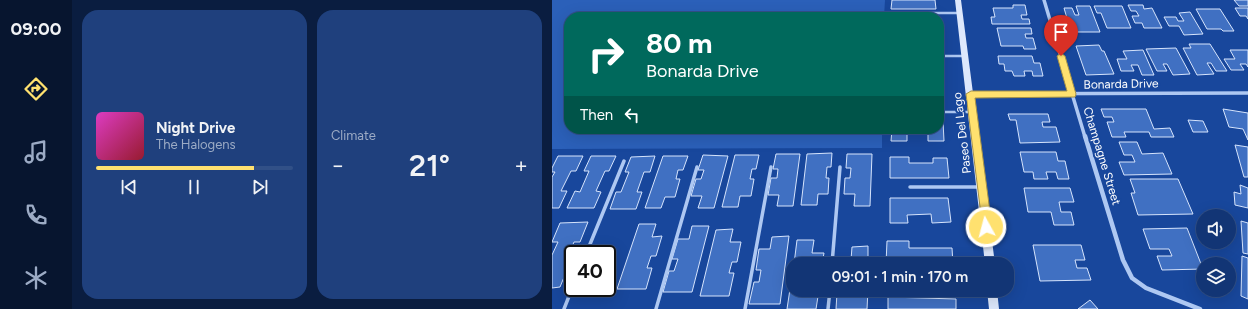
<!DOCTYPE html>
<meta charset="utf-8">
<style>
:root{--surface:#123575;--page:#1f407d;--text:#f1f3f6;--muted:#9cabc5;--line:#315087;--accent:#ffe16f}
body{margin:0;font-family:Figtree,sans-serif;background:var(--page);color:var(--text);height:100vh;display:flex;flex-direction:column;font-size:15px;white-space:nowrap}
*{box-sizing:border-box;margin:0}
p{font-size:13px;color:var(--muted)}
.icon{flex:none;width:22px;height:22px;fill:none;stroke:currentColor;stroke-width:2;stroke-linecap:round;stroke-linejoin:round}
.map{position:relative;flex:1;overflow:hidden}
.drawer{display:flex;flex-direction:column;gap:10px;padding:10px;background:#0a1d40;width:480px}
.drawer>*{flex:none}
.top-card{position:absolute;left:12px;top:12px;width:380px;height:122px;border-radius:16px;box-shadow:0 4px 16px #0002,0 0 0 1px var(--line);background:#00695c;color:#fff;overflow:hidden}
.fabs{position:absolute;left:644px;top:209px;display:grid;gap:8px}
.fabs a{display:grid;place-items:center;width:40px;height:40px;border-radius:50%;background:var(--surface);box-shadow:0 4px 16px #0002,0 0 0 1px var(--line);font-size:20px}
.speed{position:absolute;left:12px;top:245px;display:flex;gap:8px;font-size:20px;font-weight:700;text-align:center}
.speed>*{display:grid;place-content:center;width:52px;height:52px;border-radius:50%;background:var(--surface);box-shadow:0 4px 16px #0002,0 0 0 1px var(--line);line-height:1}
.speed .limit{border:2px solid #111;border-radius:6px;background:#fff;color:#111}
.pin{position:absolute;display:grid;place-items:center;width:34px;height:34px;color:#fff;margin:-41px -17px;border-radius:50% 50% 50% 0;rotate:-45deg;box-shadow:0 0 4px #0007}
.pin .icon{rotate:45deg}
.me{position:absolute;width:44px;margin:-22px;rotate:353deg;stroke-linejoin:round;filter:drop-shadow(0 0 3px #0008)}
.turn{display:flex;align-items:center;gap:14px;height:84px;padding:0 16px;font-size:18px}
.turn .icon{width:52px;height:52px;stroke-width:2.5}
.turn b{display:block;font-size:28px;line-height:34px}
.then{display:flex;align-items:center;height:38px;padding:0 16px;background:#0003;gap:8px;font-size:15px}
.big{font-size:30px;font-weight:600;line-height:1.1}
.drawer .tile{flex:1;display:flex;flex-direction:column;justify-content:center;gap:6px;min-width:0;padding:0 14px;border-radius:16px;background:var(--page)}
.song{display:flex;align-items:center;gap:12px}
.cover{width:48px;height:48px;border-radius:6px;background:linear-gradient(135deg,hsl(310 70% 55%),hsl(350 70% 35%))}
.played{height:4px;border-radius:2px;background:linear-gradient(90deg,var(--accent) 80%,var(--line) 80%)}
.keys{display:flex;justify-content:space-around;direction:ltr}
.heat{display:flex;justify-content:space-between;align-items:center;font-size:22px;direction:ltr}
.drawer .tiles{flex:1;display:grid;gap:10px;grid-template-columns:repeat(2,1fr)}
.trip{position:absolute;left:234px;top:257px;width:228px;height:40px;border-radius:16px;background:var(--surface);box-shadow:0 4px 16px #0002,0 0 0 1px var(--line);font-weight:600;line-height:40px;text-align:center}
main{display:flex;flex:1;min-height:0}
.dock{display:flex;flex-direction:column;width:72px;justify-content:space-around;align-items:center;background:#07152f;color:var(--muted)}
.dock .icon{width:28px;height:28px}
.dock .on{color:var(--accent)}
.dock b{font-size:18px;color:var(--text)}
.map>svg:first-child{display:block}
.green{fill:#2b60b9}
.building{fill:#4070c2;stroke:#d6e4fc}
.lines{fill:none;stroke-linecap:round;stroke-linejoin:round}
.lane-far1{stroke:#aec8f2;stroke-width:2.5}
.lane{stroke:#aec8f2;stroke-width:3.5}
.street-far1{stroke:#aec8f2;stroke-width:3.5}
.street{stroke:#aec8f2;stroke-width:4.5}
.secondary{fill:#dde8fc;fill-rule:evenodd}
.route{fill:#ffe16f;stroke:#a69248}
.labels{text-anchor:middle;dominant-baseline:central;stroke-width:4;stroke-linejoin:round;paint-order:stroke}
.street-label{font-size:12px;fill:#fff;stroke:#18479c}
</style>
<main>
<nav class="dock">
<b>09:00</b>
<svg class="icon on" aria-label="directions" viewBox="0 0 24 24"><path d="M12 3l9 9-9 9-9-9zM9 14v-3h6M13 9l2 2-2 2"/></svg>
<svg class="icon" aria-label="music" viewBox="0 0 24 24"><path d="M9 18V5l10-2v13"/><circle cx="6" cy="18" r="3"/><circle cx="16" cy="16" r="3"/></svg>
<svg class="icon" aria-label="phone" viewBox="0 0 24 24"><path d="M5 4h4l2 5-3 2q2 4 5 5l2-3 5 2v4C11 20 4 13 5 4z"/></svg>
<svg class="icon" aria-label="climate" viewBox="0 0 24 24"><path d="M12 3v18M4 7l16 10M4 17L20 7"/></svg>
</nav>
<section class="drawer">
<div class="tiles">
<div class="tile">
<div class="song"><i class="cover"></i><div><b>Night Drive</b><p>The Halogens</p></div></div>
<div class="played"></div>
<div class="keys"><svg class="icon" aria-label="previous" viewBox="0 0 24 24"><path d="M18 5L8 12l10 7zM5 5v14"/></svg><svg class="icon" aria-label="pause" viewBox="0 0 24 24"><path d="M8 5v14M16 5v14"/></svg><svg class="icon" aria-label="next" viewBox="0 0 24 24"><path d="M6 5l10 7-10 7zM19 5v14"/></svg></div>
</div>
<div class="tile"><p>Climate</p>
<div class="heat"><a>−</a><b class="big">21°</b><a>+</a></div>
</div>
</div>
</section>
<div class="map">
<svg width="696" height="309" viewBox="0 0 696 309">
<rect width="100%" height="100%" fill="#18479c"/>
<!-- green -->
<path class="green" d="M0 0H333L332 17H17V129H330V148L0 149Z"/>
<!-- building -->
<path class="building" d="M340 0H383L384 9H339Z
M682 0H696V6H687Z
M461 5H473L475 15H469L470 19H477L478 24H440L439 17H443L441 8H461Z
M576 5H591L592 9 600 8 610 28H592L590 23H583L580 16H587L584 11H579Z
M524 6H538L548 32H519L512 8H520L523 15H527Z
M542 6H570L579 28H555L549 13H545Z
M683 8H696V19L694 16H688Z
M644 9H668L682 31H671L669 29H655Z
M638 12 651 34 632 35 627 26H617L612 17H624L626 21H632L627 13Z
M445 28H479L480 34H473L474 38H481L484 49H472L471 46H449Z
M637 44H658L675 71H664L659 63H655L662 74 645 75 631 48H639Z
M547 45 550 51H552L562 74 534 75 524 46Z
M624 48 638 74 621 75 615 64H611L615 71H605L594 49Z
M591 50 602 75H590L586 65H579L582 71H569L565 59H575L571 51Z
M678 50H696V67L694 64H688L692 70H679L672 59H683Z
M446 56H480L482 63H488L491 76H481L480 71H472L473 76H462L460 71H453L452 64H447Z
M387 62H388L390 78H387Z
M549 109H594L602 129 618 128 622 137H599L597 132H572L574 137H560L555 122H562L560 117H552Z
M671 109 696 113V140L691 129 677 127Z
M456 114H496L498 122H490L491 127H504L508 142 468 143 464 120H458Z
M636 120 651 121 656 132H641Z
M387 121H391L392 141H376V134H355V141H339L340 129H387Z
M567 142H585L590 154 611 153 620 174 572 175 567 162H583L580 155H572Z
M683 145 696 147V177H692Z
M468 152H504L506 161H513L517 179H506L504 172H494L496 179H482L481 172H472Z
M280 153 279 167H275L274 178H277L276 194H266L265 205H249L255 154Z
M224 154H248L241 206H225L227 195H216L219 178H225L226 169H221Z
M295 154H320L318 206H302L303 194H292L293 178H298L299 168H294Z
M151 155 176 156 162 208H146L150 196H139L144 179H149L152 170H146Z
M183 155H207L204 169H200L198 179H202L199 196H188L186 207H170Z
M6 156H31L24 171H19L9 191H15L7 208H0V177L3 172H0V168Z
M39 156H64L57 171H53L44 191 49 192 42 208H15L23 191 28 192 37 171H32Z
M103 156 98 172H92L85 192H90L84 209H58L64 192H69L77 172H73L79 157Z
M111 156H136L131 170H126L124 179H128L123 197H113L109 208H93Z
M338 157H357V163H381V158H395L397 178H338Z
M578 179H626L641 214 586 215 579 193H583Z
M688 185 696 188V208L683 205 682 192 689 194Z
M472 188H518L522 202H507L509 212H519L522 225H502L499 212H476Z
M338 198H396L399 222 380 223 379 214 355 215 356 223H338Z
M689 221 696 223V254L691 253Z
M36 222 28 242H22L12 266 17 265 8 287 0 288V255L6 242H0L8 223Z
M87 224H104L100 237 110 236 104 256H99L95 268H100L94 289H65Z
M140 226H157L140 292H111L117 271H122L126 259H120L126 239H137Z
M635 228 651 269 610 270 605 256H620L617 249H598L591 229Z
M181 229 178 242H189L185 262H180L177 273H182L177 296H148L164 230Z
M237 236 228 304H197L202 282H207L209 270H204L207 249H218L220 237Z
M245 240H262L260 253H272L270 264H242Z
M335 241H357V248H400L401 264H334Z
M481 245H529L533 260H523L525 268H535L539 280 488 281Z
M316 246V264H287V260H299L300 247Z
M690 256 696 258V299L689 296Z
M241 269V290H267L264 309H235Z
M291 290H316L315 309H284L285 293H291Z
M336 297 404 299V309H336Z
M538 300 546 309H526Z"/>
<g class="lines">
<!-- lane-far1 -->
<path class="lane-far1" d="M352 13H408
M387 56H412
M387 112H419"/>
<!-- lane -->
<path class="lane" d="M358 187H428
M34 254 72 161
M280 264 288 167
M12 309 21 286
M104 309 145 167
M193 309 219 167
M276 309 278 290"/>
<!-- street-far1 -->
<path class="street-far1" d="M492 0 533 137
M419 94 696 93"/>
<!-- street -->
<path class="street" d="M533 136 571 260 580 278 594 288 648 309"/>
<!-- secondary -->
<path class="secondary" d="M403 0H409L443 264H433Z
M435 290H445L447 309H437Z"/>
</g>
<!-- route -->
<path class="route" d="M509 53 513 56 524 94 523 97 423 98 440 227 438 231 434 232 431 231 414 94 419 91H515L505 56Z"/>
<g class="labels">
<!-- street labels -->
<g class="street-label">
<text transform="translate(569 84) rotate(-1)">Bonarda Drive</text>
<text transform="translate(410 133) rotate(-97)">Paseo Del Lago</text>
<text transform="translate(550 156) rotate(73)">Champagne Street</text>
</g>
</g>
</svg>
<div class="fabs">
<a><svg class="icon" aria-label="sound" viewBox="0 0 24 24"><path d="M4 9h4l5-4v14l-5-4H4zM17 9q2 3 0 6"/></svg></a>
<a><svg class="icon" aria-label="layers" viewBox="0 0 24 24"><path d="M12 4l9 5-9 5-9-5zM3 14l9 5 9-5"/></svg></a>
</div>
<div class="speed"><div class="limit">40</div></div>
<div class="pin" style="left:509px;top:56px;background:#d93025"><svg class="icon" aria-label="arrive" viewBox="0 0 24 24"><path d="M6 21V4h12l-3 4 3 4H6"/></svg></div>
<svg class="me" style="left:434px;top:227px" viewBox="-20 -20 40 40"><circle r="17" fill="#ffe16f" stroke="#fff" stroke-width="3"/><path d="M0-11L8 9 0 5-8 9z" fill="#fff"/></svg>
<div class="trip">09:01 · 1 min · 170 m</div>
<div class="top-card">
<div class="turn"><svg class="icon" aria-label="right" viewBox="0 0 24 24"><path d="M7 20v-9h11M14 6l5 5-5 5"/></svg><div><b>80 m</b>Bonarda Drive</div></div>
<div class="then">Then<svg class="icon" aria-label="left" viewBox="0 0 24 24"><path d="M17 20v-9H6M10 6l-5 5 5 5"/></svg></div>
</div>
</div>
</main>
